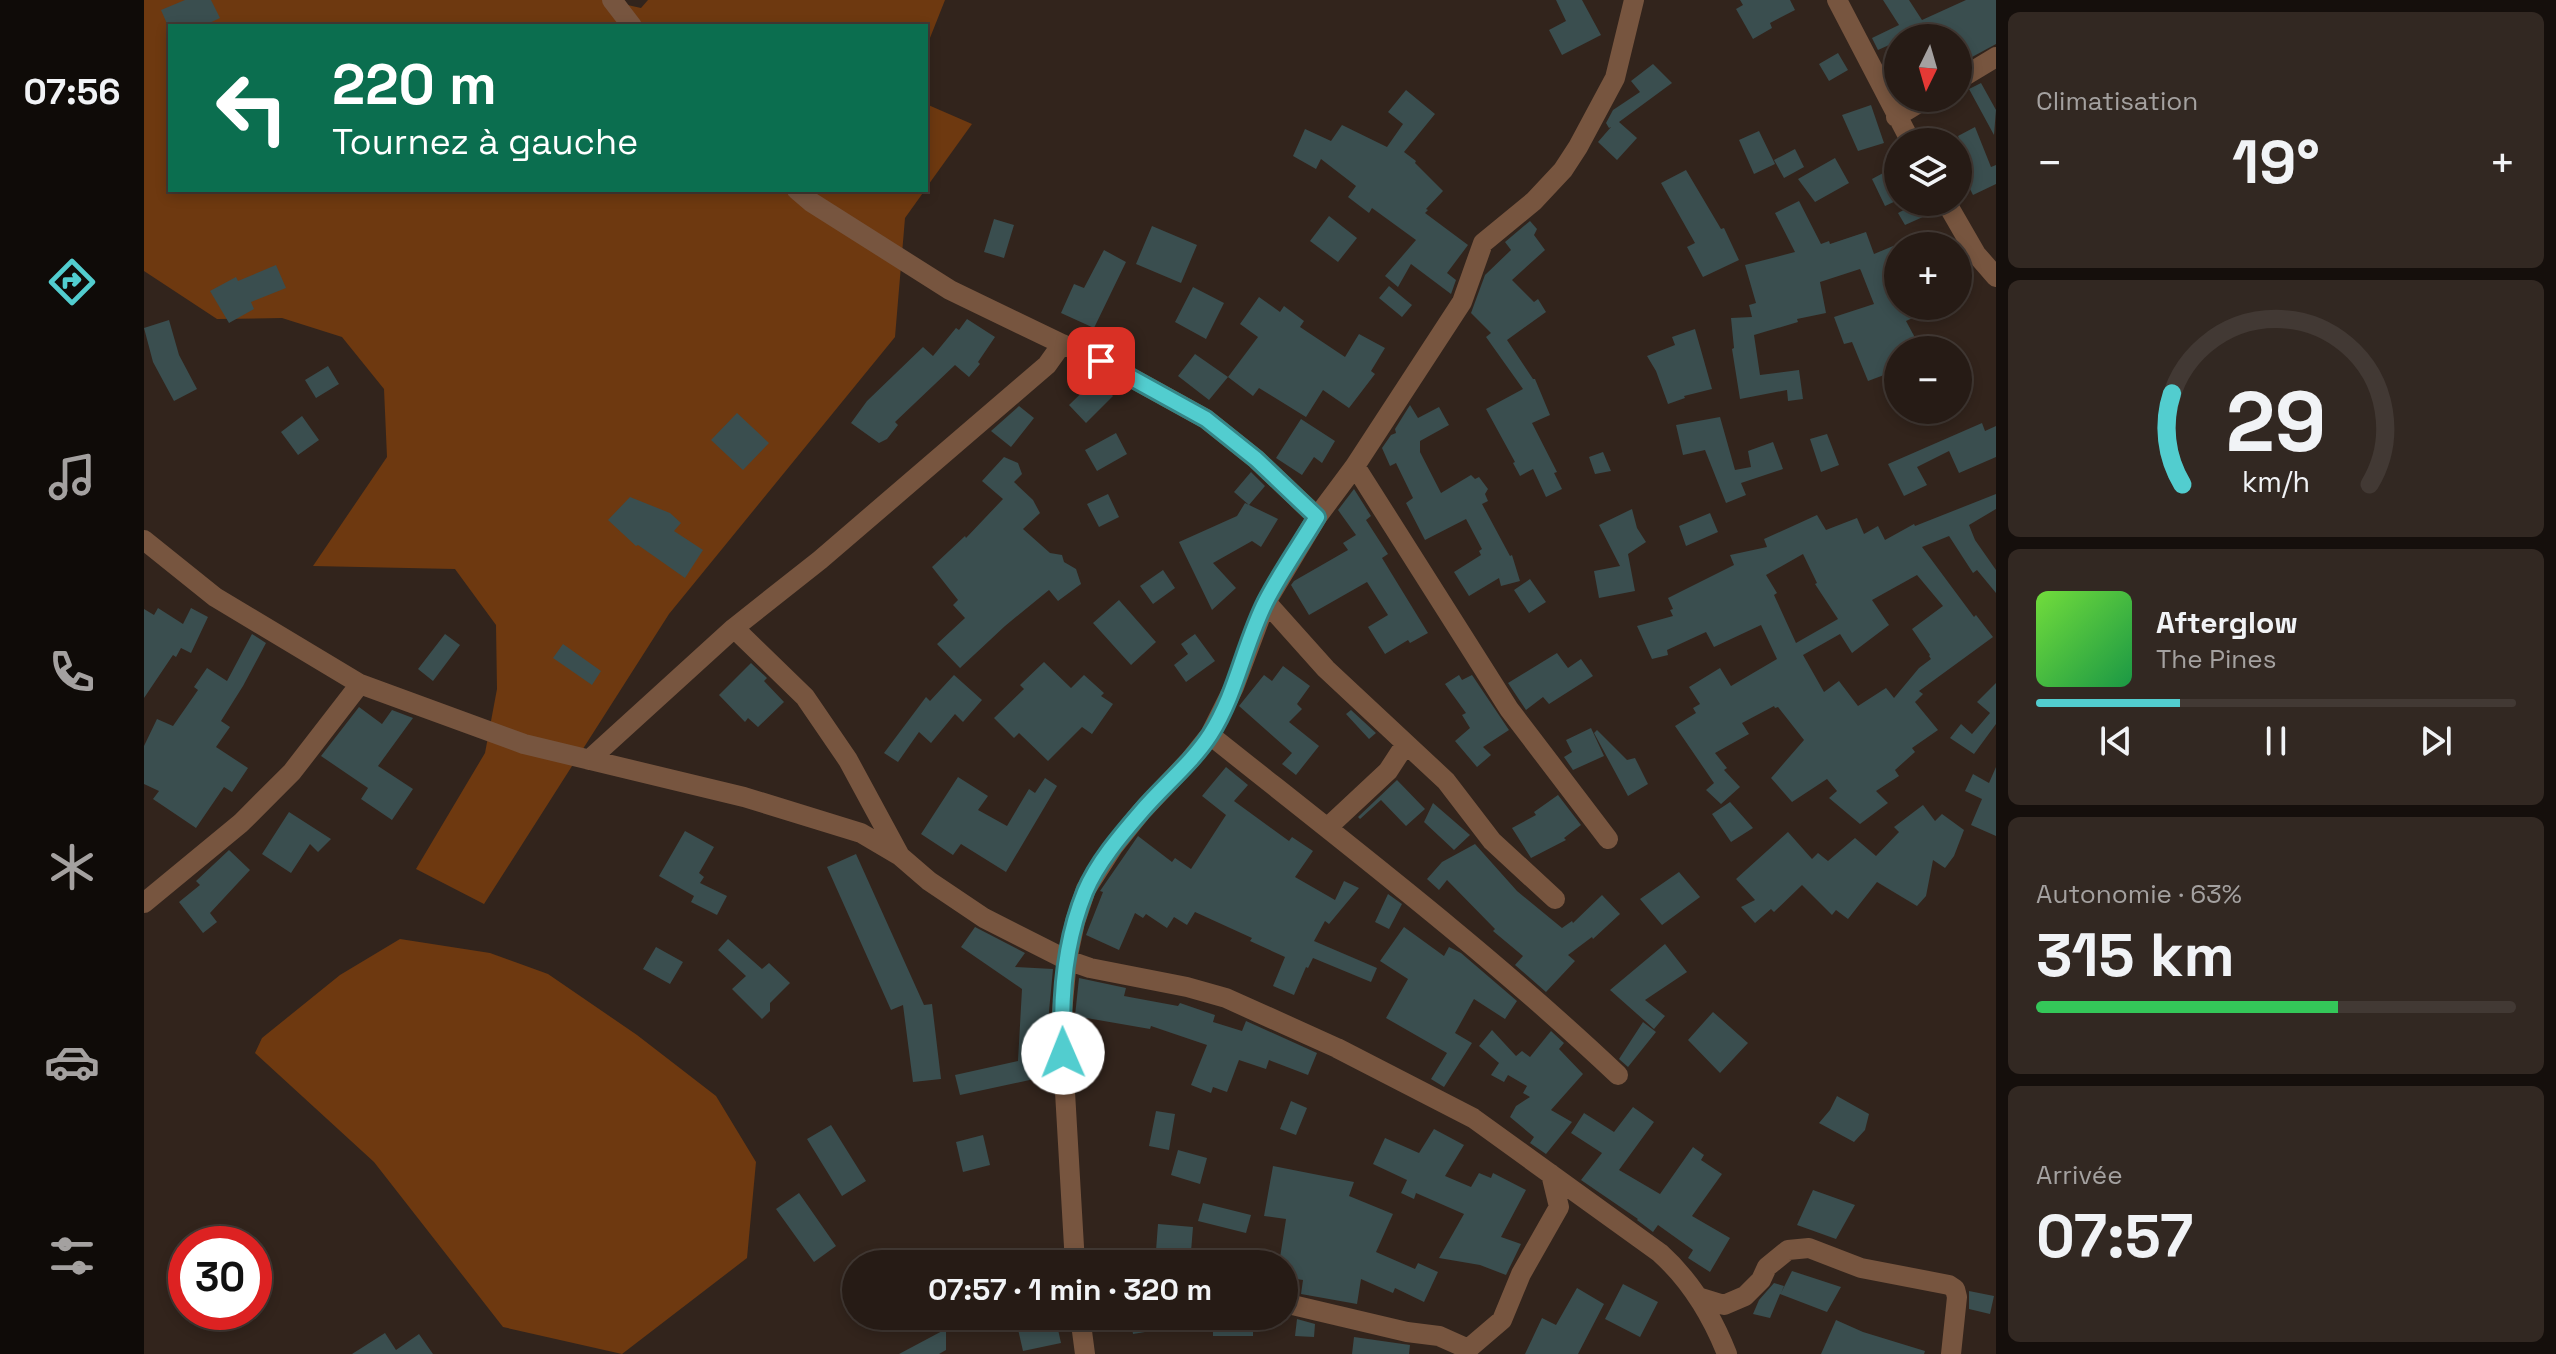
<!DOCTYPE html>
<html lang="fr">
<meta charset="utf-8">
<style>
:root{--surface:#261b15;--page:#322822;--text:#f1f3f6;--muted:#a4a1a0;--line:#423934;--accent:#52cdcf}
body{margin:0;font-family:"Space Grotesk",sans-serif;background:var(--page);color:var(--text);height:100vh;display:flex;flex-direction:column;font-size:30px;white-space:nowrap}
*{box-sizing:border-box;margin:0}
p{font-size:26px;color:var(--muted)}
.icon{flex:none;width:44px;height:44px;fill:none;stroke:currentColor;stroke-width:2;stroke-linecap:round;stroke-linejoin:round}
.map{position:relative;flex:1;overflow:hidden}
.side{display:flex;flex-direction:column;gap:12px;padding:12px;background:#150f0c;width:560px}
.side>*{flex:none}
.guide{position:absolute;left:24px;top:24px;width:760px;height:168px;border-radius:0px;box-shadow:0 4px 12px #0003,0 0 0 2px var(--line);background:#0b6e4f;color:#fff;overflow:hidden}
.needle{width:52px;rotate:185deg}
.controls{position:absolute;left:1740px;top:24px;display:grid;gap:16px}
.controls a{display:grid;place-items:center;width:88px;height:88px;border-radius:50%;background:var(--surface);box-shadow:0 4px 12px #0003,0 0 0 2px var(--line);font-size:40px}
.speed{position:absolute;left:24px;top:1226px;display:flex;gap:16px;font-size:40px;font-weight:700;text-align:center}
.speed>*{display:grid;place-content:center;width:104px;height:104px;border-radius:50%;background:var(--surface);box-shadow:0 4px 12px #0003,0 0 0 2px var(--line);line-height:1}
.speed .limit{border:12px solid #d22;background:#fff;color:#111}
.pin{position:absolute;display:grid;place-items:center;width:68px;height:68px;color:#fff;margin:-34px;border-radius:16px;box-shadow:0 4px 12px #0006}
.me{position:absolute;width:88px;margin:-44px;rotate:359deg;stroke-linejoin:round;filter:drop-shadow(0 0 6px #0008)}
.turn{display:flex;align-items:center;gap:28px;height:168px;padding:0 32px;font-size:36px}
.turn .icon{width:104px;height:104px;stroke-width:2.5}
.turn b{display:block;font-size:56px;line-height:68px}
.big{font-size:60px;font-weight:700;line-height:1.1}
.side .widget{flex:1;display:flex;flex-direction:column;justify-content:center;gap:12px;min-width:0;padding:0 28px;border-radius:12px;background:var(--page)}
.side .dial{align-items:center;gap:0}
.dial svg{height:208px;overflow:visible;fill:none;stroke:var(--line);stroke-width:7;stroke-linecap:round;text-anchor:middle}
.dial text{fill:var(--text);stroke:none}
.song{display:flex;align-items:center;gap:24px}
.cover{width:96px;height:96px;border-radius:12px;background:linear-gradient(135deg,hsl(100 70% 55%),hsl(140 70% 35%))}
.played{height:8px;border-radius:4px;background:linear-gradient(90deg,var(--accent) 30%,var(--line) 30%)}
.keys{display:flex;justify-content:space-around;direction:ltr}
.heat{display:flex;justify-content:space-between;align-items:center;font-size:44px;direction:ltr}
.charge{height:12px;border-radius:6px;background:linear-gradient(90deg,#34c759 63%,var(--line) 0)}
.trip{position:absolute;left:698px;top:1250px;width:456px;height:80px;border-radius:40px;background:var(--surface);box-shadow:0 4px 12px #0003,0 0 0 2px var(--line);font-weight:700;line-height:80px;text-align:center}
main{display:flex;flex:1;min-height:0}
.dock{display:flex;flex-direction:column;width:144px;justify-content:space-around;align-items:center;background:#0f0b08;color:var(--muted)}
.dock .icon{width:56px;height:56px}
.dock .current{color:var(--accent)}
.dock b{font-size:36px;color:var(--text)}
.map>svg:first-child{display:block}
.green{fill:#6e3910}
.building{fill:#3a4e4f;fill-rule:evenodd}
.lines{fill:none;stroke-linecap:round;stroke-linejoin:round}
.minor{stroke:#77553f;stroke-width:20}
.route-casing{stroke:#358587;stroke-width:20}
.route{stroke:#52cdcf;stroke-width:14}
</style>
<main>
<nav class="dock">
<b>07:56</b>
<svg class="icon current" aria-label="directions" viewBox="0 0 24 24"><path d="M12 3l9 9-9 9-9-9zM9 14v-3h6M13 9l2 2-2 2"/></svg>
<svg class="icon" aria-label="music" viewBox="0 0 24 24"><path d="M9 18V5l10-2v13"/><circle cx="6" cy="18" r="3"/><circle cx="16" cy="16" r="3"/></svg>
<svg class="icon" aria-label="phone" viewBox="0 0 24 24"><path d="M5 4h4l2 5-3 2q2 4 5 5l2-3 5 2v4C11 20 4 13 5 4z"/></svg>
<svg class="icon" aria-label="climate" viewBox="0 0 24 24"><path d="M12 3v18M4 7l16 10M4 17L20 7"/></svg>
<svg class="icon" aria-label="car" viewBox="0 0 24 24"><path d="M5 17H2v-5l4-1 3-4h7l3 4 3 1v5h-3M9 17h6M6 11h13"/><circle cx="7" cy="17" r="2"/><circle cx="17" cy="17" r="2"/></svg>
<svg class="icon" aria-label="filters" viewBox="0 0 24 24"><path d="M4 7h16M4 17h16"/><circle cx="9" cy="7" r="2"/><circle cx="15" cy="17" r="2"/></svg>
</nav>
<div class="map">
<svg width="1852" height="1354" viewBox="0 0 1852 1354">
<rect width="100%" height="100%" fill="#32241c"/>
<!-- green -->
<path class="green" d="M0 0H461L497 8 504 0H801L782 48V26H26V190H781L761 218 751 337 525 614 340 904 272 869 341 753 353 689 352 625 311 569 169 566 243 457 240 389 198 337 138 318 73 319 0 271Z
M782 104 828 124 782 188Z
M256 939 346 953 404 974 493 1035 572 1096 612 1162 603 1258 478 1354 359 1327 230 1162 111 1053 118 1038 196 975Z"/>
<!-- building -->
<path class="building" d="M41 0H67L76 18 59 26H24L17 10Z
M1412 0H1438L1457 35 1418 55 1405 30 1422 21Z
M1596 0H1646L1651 10 1626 23 1628 28 1609 39 1592 9 1599 5Z
M1739 0H1765L1778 20 1822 0H1852V44L1817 63 1814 57V38H1754V41L1734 50 1728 38 1755 25Z
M1694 53 1704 70 1685 81 1675 64Z
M1509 64 1528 83 1475 122 1493 138 1473 160 1454 142 1467 127 1465 128 1462 123 1469 110 1496 92 1487 81Z
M1837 83 1852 110 1850 135 1825 89Z
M1262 90 1291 114 1260 152 1272 161 1271 163 1299 191 1282 209 1284 210 1281 213 1324 245 1303 273 1312 280 1307 294 1267 264 1254 287 1241 276 1272 240 1228 208 1225 213 1204 197 1212 186 1177 159 1172 169 1149 156 1161 129 1187 141 1198 125 1243 147 1259 124 1244 112Z
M1727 105 1740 143 1714 151 1698 115Z
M1831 127 1847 167 1852 165V184L1829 195 1821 179 1829 175 1814 136Z
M1615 131 1631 164 1610 174 1595 140Z
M1651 149 1660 167 1640 178 1630 160Z
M1691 158 1705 183 1671 202 1654 179Z
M1754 165V200L1741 206 1728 179Z
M1542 170 1577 229 1580 228 1595 260 1559 277 1543 247 1551 243 1517 183Z
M1655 201 1677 244 1685 241 1686 244 1722 232 1730 254 1754 244V308L1794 306 1762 321 1775 345 1765 350H1754V356L1744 361 1748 372 1724 381 1708 342 1700 344 1690 317 1730 304 1717 271 1716 269 1676 282 1682 313 1653 319 1654 322 1610 335 1616 375 1655 370 1659 399 1644 401 1643 390 1596 399 1588 349 1590 348 1587 318 1608 317 1605 305 1612 303 1601 265 1651 252 1631 213Z
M1775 202H1785L1790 212 1761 225 1754 213Z
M1185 216 1213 238 1194 262 1166 241Z
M850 219 870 225 860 258 840 252Z
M1386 221 1393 229 1390 235 1401 250 1368 280 1390 302 1394 299 1402 312 1363 340 1389 379H1391L1406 415 1388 423 1413 472 1410 473 1418 489 1402 497 1389 469 1376 476 1369 463 1371 462 1342 409 1379 389 1342 337 1347 333 1327 313 1341 275 1367 250 1361 242Z
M1008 226 1053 245 1037 283 992 264Z
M960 250 982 262 950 328 917 313 930 284 940 288Z
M132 265 142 288 107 302 110 309 85 323 66 291 92 277 94 281Z
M1245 286 1268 305 1258 317 1235 298Z
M1049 287 1080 303 1062 339 1031 322Z
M1115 297 1136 312 1140 306 1160 321 1156 327 1201 357 1215 334 1241 348 1227 371 1231 374 1205 408 1179 390 1162 417 1115 388 1109 396 1084 377 1114 337 1096 324Z
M823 319 851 337 834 362 836 364 825 377 811 365 751 422 754 425 743 439 735 443 707 423 723 401 779 347 789 356 812 328 815 330Z
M25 320 35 355 53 389 30 401 9 362 0 328Z
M1551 329 1568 389 1540 396 1541 398 1524 404 1512 371 1503 356 1531 345 1528 337Z
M1051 354 1084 377 1065 400 1034 376Z
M184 366 195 384 172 398 161 380Z
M952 379 969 396 942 423 925 405Z
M1266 405 1274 418 1295 407 1305 425 1276 441V452L1297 493 1327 475 1331 479 1335 477 1344 489 1341 494 1344 501 1338 504 1366 556 1368 555 1376 581 1357 586 1355 578 1325 596 1310 572 1337 555 1335 551 1338 549 1322 519 1281 540 1262 503 1269 498 1252 463 1246 466 1238 448 1247 435 1252 433 1251 429Z
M875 406 890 418 867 447 847 431Z
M593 413 625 443 599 470 567 440Z
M158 416 175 440 154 455 137 432Z
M1576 417 1591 470 1607 467 1604 451 1629 442 1639 469 1597 483 1602 495 1582 503 1561 450 1539 455 1532 425Z
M1157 419 1191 441 1178 463 1170 457 1158 475 1132 458Z
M1838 423 1841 431 1852 426V457L1815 473 1805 451 1773 467 1783 485 1760 496 1744 464Z
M972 433 983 454 953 471 941 450Z
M1683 434 1695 465 1677 472 1666 439Z
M1459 452 1467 471 1451 474 1445 457Z
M860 457 874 463 878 474 870 482 889 500 896 513 879 529 906 553 918 555 920 562 932 569 937 584 914 601 905 590 861 626 816 668 793 644 821 618 809 605 814 600 788 567 821 536 822 538 859 499 838 481Z
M1107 472 1121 486 1105 505 1090 492Z
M1210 489 1227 516 1222 520 1244 554 1238 558 1284 633 1266 643 1264 640 1241 654 1224 627 1244 615 1223 582 1165 615 1147 585 1150 581 1204 550 1199 543 1212 535 1194 510Z
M964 494 975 517 955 527 943 504Z
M1852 494V509L1825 525 1831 540 1852 570V593L1833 570 1829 573 1805 536 1778 547 1830 617 1832 615 1849 637 1775 691 1779 694 1771 702 1794 730 1768 748 1771 752 1751 770 1755 776 1732 791 1744 803 1716 824 1685 798 1693 791 1683 779 1648 802 1627 778 1660 740 1634 707 1631 708 1630 706 1598 723 1605 734 1571 753 1583 768 1580 770 1596 787 1577 804 1562 790 1570 783 1531 726 1552 713 1549 708 1556 704 1545 687 1576 668 1587 686 1633 659 1617 625 1570 647 1562 632 1523 650 1524 655 1508 659 1493 626 1529 616 1526 610 1529 609 1524 598 1590 565 1586 555 1623 547 1620 539 1673 515 1682 530 1713 518 1720 534 1734 526 1741 540 1770 524 1771 526ZM1659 554 1673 583 1671 584 1694 619 1652 643 1630 595 1633 593 1622 575ZM1773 575 1799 606 1768 629 1786 655 1785 656 1787 659 1775 668 1750 698 1742 688 1714 706 1695 681 1680 692 1659 655 1696 634 1708 653 1745 625 1728 600Z
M486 497 526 513 537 523 530 531 559 550 541 578 494 545 492 546 464 520Z
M1101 503 1134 519 1117 547 1108 541 1069 563 1092 588 1068 610 1035 542 1093 516Z
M1488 509 1493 528 1502 542 1484 554 1491 591 1455 598 1450 571 1476 566 1455 525Z
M1566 513 1574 532 1542 546 1535 526Z
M1019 570 1031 588 1009 604 996 586Z
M1386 579 1402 602 1385 613 1370 590Z
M975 600 1012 642 987 665 949 623Z
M14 608 39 624 47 608 64 617 47 653 37 648 32 657 29 655 0 698V609L10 615Z
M108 634 122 643 99 686 77 721 86 727 72 747 104 768 88 792 80 787 52 828 9 799 15 791 0 784V746L13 719 29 726 54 690 50 687 63 668 83 681Z
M301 634 316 645 289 681 274 669Z
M1051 634 1071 661 1042 682 1030 665 1044 654 1037 644Z
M419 644 457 671 448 685 409 658Z
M1413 653 1424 668 1437 659 1449 676 1405 704 1399 697 1382 710 1364 683Z
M900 662 927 688 940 675 960 693 957 696 969 704 948 734 938 727 904 761 875 733 870 738 850 718 880 689 876 685Z
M607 663 623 678 620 681 640 702 614 727 604 718 601 722 575 695Z
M1139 666 1166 686 1153 704 1158 709 1145 722 1175 746 1152 775 1138 764 1148 753 1095 706 1120 675 1128 681Z
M810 675 838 700 819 722 811 714 787 743 775 732 754 762 740 753 782 697 786 701Z
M1315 675 1318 680 1328 675 1365 730 1339 747 1347 755 1333 767 1311 741 1326 728 1318 715 1322 713 1301 684Z
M1852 683V724L1830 754 1806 738 1817 724 1828 734 1846 713 1833 702Z
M215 707 238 724 248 710 269 718 234 766 269 789 248 820 217 799 224 788 177 756Z
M1207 710 1232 733 1225 739 1202 714Z
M1447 728 1460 756 1429 770 1420 757 1428 752 1422 740Z
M1453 730 1483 760 1491 758 1504 784 1484 796 1450 733Z
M1082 767 1104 785 1090 801 1145 841 1148 837 1169 851 1151 877 1191 900 1200 881 1215 888 1185 924 1181 921 1170 941 1233 968 1227 982 1169 958 1164 968 1162 967 1150 995 1129 986 1141 957 1106 941 1108 938 1051 912 1043 925 1030 917 1023 928 1002 914 999 918 991 913 975 950 942 935 959 892 956 891 994 836 1028 862 1031 858 1047 869 1082 815 1058 796Z
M1852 767V836L1827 825 1838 799 1821 791 1829 774 1845 783Z
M814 777 844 796 834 810 863 826 885 789 891 793 901 778 913 786 862 872 817 844 809 855 777 834Z
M1253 780 1281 809 1262 826 1237 800 1216 819 1214 817Z
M1414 795 1437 825 1420 838 1422 840 1387 858 1368 828 1392 815 1390 812Z
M1586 802 1609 828 1587 842 1568 814Z
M1289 803 1326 835 1310 850 1280 822Z
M1779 805 1791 821 1798 814 1820 830 1810 856 1801 868 1789 860 1782 896 1773 906 1733 882 1704 919 1692 910 1688 915 1658 885 1630 912 1627 909 1611 923 1597 907 1611 900 1592 879 1644 832 1668 859 1674 853 1684 861 1711 838 1732 856 1755 832 1750 827Z
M145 812 187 839 174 852 166 844 147 873 118 854Z
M541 831 570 847 555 873 560 877 556 883 583 896 573 915 547 902 550 896 515 876Z
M1331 844 1373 891 1418 928 1428 921 1429 923 1458 895 1476 914 1449 939 1448 937 1424 955 1431 961 1402 992 1371 965 1379 956 1349 931 1351 929 1303 880 1295 890 1283 879 1298 862Z
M85 850 106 870 66 913 73 922 59 933 35 902 56 885 52 881Z
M712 854 780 1005 788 1004 797 1079 769 1082 759 1005 747 1010 683 867Z
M1535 872 1556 897 1518 925 1496 899Z
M1244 894 1258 904 1245 929 1231 922Z
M831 927 881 953 871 967 909 969 904 1022V1076L816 1095 811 1075 874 1061 878 989 817 947Z
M1260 927 1300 956 1305 947 1317 953 1373 1001 1361 1019 1330 999 1311 1033 1328 1043 1300 1087 1287 1079 1303 1053 1242 1018 1264 979 1236 961Z
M584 939 618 969 625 963 646 983 626 1003V1011L618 1019 588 989 602 976 574 950Z
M1521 944 1543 972 1501 1000 1521 1016 1510 1029 1466 990Z
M512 947 539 962 526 984 499 969Z
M935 978 982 988 980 996 1034 1006 1036 1003 1071 1015 1069 1022 1098 1031 1102 1021 1173 1053 1164 1075 1125 1060 1122 1069 1095 1060 1083 1092 1069 1087 1067 1093 1047 1085 1063 1045 1007 1026 1006 1029 931 1016Z
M1569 1012 1604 1043 1576 1073 1544 1040Z
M1499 1022 1512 1032 1484 1067 1475 1059Z
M1348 1030 1372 1056 1378 1051 1386 1057 1407 1031 1420 1043 1415 1049 1439 1074 1407 1110 1428 1122 1402 1154 1386 1143 1390 1137 1366 1117 1372 1106 1386 1097 1379 1093 1383 1086 1364 1075 1360 1082 1347 1075 1355 1063 1335 1046Z
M1693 1096 1725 1114 1721 1130 1710 1142 1675 1123 1686 1110Z
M1147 1101 1163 1108 1152 1135 1136 1129Z
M1489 1107 1510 1122 1475 1170 1516 1194 1549 1147 1560 1155 1557 1160 1578 1174 1548 1216 1586 1238 1566 1272 1544 1258 1549 1250 1514 1225 1509 1232 1493 1220 1494 1219 1437 1180 1458 1153 1427 1133 1440 1113 1470 1132Z
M1012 1111 1031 1114 1025 1150 1005 1146Z
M687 1125 722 1181 698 1196 663 1139Z
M1290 1129 1320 1145 1301 1176 1327 1187 1335 1173 1347 1178 1349 1173 1382 1190 1357 1237 1377 1244 1362 1275 1336 1265 1295 1258 1320 1214 1272 1193 1270 1199 1257 1193 1263 1180 1229 1164 1241 1138 1275 1153Z
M839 1135 846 1165 819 1172 812 1142Z
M1034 1150 1063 1158 1056 1184 1027 1175Z
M1129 1166 1210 1182 1205 1196 1249 1214 1232 1252 1271 1269 1274 1263 1294 1272 1280 1302 1251 1288 1249 1293 1217 1279 1213 1304 1157 1294 1159 1280 1140 1277V1264H1135L1142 1219 1120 1216Z
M1669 1190 1711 1205 1692 1239 1653 1225Z
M655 1193 692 1246 670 1262 632 1209Z
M1059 1203 1107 1215 1102 1233 1054 1221Z
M1014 1224 1049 1227 1046 1264H1011Z
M1648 1271 1697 1287 1683 1312 1636 1294 1626 1318 1609 1314 1615 1300 1630 1283 1640 1286 1637 1293Z
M1479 1284 1514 1302 1496 1337 1461 1319Z
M1433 1288 1460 1304 1434 1354H1381L1398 1318 1412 1325Z
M1825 1291 1850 1296 1846 1314 1825 1309Z
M871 1316H911L917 1343 879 1351Z
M986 1316H1049V1324L989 1334Z
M1069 1316H1109V1336H1069Z
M1153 1319 1171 1324 1170 1337 1151 1336Z
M1692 1320 1719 1332 1781 1351 1780 1354H1677Z
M802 1329V1350L795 1354H755Z
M241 1333 252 1350 275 1334 289 1354H208Z
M1210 1337 1266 1345 1265 1354H1208Z"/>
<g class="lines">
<!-- minor -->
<path class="minor" d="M468 0 488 26
M1693 0 1767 142
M1814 80 1852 57
M1752 117 1783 98
M653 190 667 202 806 290 918 344 957 361 1062 419 1112 459 1173 517
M1802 202 1832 254 1852 277
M1211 466 1365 709 1464 839
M0 540 71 597 216 684 380 744 600 797 717 833 756 856 785 881 840 918 923 960 946 968 1043 987 1082 998 1193 1048 1329 1118 1516 1253C1546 1280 1568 1316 1583 1354
M1122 602 1182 669 1302 781 1348 841 1411 899
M590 628 661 697 704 760 756 856
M1066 735C1204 845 1345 953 1474 1075
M445 760 590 628 676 560 903 365 918 344
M1183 828 1244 771 1261 745
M0 903 97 823 148 772 216 684
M931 1264 917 1023 923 960 931 922 942 889 969 847 997 812 1046 760 1066 735 1090 687 1122 602 1173 517 1211 466 1318 302 1339 243 1390 201 1419 170 1434 147 1471 78 1490 0
M1554 1297 1580 1305 1601 1296 1617 1280 1623 1267 1644 1250 1665 1248 1717 1268 1805 1285 1811 1289 1813 1297 1807 1354
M1140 1303 1263 1332 1295 1336 1324 1349 1358 1320 1377 1274 1415 1207 1407 1174
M936 1316 941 1354"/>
</g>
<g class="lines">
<defs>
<path id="route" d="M919 1053C916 1000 921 941 941 892 953 863 977 835 997 812 1019 786 1047 764 1066 735 1093 693 1100 644 1122 601 1137 572 1156 545 1173 517L1112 459 1062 419 957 361"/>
</defs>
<!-- route casing -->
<use href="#route" class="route-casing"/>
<!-- route -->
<use href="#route" class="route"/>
</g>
</svg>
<div class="controls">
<a><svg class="needle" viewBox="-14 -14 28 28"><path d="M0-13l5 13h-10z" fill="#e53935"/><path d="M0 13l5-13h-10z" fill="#a4a1a0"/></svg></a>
<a><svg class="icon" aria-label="layers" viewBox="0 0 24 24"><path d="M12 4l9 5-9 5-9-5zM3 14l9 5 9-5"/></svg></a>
<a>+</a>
<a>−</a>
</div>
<div class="speed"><div class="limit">30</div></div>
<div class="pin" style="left:957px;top:361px;background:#d93025"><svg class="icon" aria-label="arrive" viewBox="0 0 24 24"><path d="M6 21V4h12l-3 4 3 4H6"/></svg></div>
<svg class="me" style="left:919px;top:1053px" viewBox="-20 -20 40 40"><circle r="19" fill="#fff"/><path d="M0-13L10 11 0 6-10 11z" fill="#52cdcf"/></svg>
<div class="trip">07:57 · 1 min · 320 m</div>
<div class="guide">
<div class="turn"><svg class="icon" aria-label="left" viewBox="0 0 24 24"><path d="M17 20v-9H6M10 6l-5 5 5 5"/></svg><div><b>220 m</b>Tournez à gauche</div></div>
</div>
</div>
<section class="side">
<div class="widget"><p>Climatisation</p>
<div class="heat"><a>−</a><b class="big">19°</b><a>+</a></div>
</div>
<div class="widget dial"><svg viewBox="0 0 100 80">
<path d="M14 69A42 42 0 1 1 86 69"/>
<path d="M14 69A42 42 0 0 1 10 34" stroke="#52cdcf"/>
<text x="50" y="56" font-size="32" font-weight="700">29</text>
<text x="50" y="72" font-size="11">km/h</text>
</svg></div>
<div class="widget">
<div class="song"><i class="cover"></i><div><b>Afterglow</b><p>The Pines</p></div></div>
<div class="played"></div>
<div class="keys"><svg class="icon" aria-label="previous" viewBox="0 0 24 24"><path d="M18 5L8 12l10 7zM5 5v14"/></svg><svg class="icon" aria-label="pause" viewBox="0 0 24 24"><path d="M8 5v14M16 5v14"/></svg><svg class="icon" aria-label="next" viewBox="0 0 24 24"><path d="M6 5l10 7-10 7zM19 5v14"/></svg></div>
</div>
<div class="widget"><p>Autonomie · 63%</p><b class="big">315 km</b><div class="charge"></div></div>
<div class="widget"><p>Arrivée</p><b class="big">07:57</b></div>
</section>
</main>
